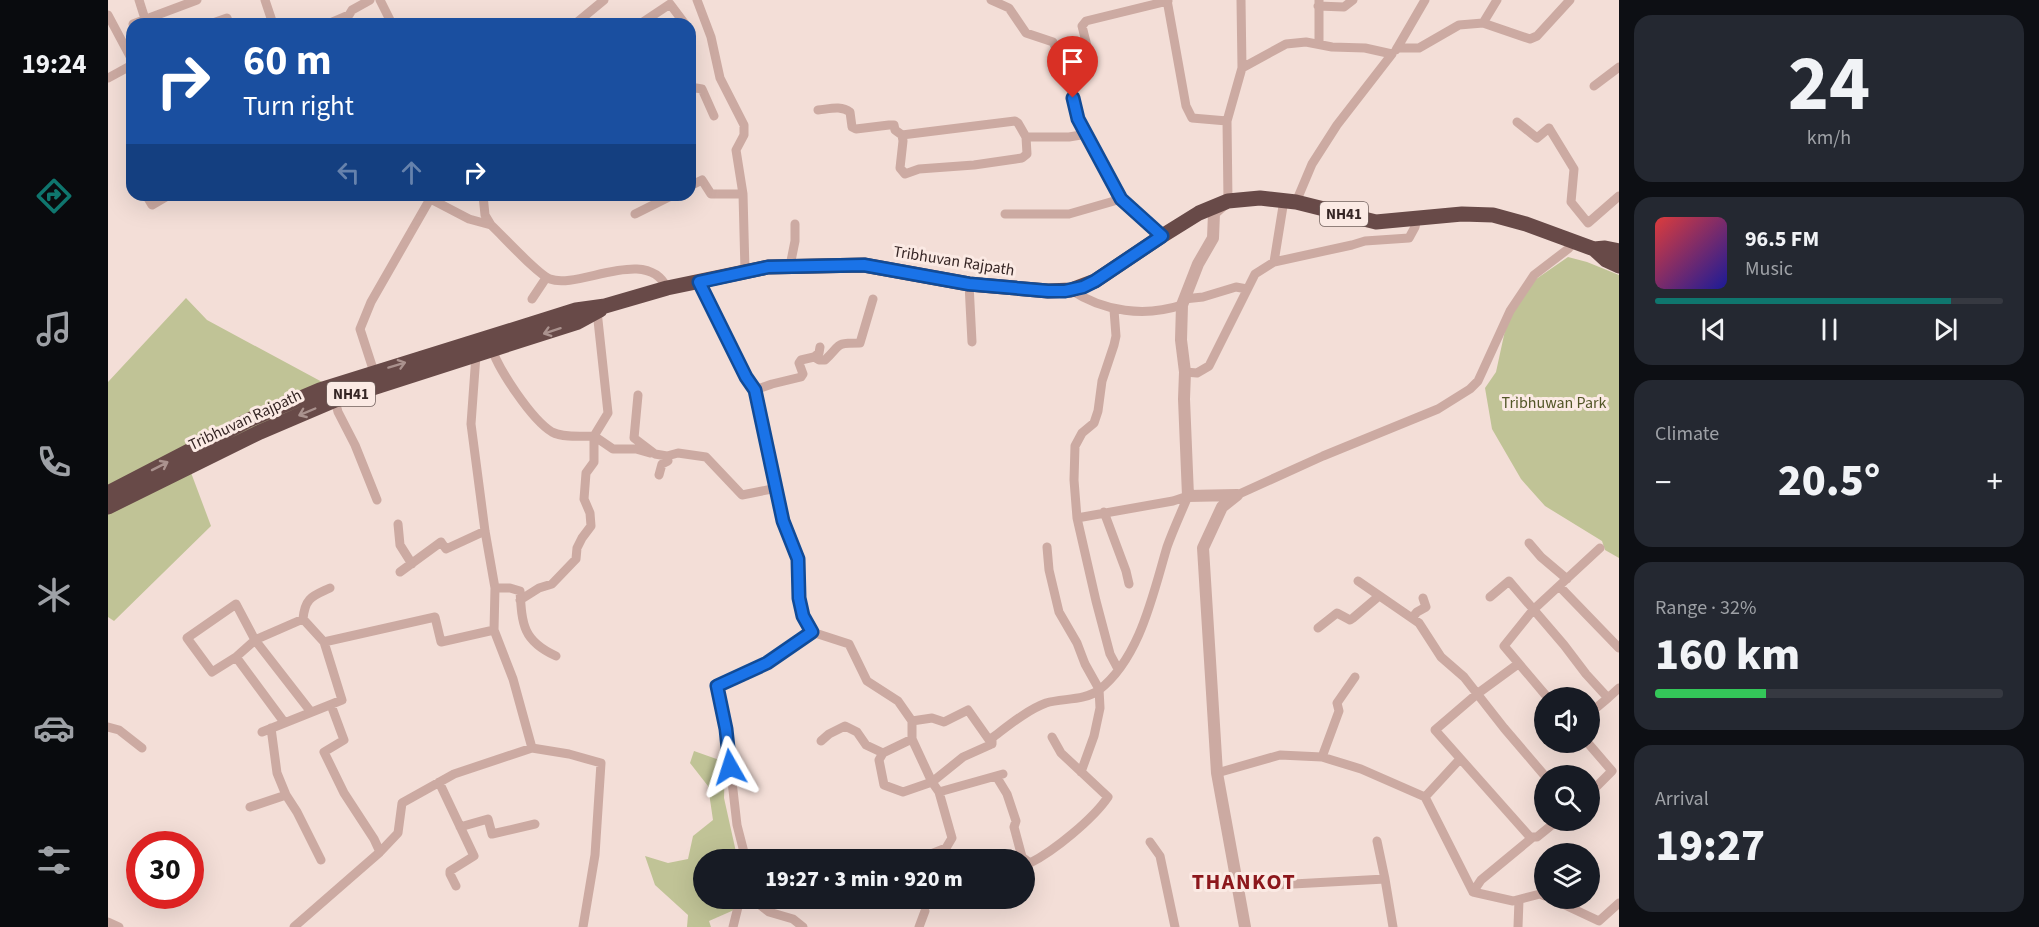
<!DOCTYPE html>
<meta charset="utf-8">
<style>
:root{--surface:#171b24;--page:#242831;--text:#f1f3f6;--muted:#9ea1a6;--line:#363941;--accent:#0f766e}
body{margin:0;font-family:"Source Sans 3",sans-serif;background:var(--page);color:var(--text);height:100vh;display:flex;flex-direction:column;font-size:22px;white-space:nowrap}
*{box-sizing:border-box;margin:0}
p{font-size:20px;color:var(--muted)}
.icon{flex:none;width:33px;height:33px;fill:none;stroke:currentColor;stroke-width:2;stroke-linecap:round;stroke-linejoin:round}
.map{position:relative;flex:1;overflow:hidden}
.panel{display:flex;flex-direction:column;gap:15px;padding:15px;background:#0d0f14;width:420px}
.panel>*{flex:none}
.hud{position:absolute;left:18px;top:18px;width:570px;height:183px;border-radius:18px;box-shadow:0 6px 24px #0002;background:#1a4fa0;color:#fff;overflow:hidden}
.tools{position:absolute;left:1426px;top:687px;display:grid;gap:12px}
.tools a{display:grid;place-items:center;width:66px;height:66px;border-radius:50%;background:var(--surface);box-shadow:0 6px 24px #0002;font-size:30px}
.speed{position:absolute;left:18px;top:831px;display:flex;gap:12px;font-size:30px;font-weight:700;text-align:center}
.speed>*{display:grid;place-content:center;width:78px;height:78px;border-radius:50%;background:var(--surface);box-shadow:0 6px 24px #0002;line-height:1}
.speed .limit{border:9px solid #d22;background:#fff;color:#111}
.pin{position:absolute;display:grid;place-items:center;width:51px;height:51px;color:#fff;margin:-62px -26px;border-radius:50% 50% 50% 0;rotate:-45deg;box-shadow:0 0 6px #0007}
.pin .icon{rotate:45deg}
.me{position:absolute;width:66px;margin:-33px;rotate:354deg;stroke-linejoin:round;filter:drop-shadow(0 0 4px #0008)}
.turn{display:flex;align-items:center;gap:21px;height:126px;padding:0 18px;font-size:27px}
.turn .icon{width:78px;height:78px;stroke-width:2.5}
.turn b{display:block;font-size:42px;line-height:51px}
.lanes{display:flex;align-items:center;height:57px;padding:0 18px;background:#0003;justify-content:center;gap:30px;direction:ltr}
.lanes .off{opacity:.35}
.big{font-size:45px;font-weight:800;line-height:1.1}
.panel .widget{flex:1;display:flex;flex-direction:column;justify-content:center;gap:9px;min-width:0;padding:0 21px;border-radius:18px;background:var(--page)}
.panel .dial{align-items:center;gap:0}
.dial b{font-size:78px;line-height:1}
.song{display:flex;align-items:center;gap:18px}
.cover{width:72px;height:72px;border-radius:9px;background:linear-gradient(135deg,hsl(0 70% 55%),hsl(240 70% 35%))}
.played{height:6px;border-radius:3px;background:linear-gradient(90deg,var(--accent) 85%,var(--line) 85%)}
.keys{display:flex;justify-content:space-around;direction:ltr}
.heat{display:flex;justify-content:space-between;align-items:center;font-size:33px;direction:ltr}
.charge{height:9px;border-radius:4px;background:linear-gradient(90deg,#34c759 32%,var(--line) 0)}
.trip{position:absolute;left:585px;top:849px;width:342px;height:60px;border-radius:30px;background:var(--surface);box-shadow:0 6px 24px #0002;font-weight:800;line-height:60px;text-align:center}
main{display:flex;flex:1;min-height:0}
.dock{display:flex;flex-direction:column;width:108px;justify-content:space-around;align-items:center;background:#090b0e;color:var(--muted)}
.dock .icon{width:42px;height:42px}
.dock .current{color:var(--accent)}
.dock b{font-size:27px;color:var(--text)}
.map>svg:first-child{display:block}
.green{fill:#c0c396}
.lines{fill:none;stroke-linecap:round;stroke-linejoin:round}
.minor{stroke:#ccaaa2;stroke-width:9}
.tertiary{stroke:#ccaaa2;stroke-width:12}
.trunk{stroke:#684a48;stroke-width:15}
.oneway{stroke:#aa928e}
.route-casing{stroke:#114b97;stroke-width:15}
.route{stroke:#1a73e8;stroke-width:10}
.labels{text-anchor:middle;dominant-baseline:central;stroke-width:6;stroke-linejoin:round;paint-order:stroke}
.shield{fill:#fbeae4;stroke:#71615e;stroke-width:1.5}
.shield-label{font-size:15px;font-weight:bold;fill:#362625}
.street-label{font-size:16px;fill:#362625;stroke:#fbeae4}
.park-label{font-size:16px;fill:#525627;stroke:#fbeae4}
.district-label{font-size:22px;font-weight:bold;letter-spacing:1.5px;fill:#8c171c;stroke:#fbeae4}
</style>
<main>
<nav class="dock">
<b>19:24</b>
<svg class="icon current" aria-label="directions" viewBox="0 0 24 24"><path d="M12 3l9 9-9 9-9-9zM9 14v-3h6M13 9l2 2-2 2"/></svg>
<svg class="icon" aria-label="music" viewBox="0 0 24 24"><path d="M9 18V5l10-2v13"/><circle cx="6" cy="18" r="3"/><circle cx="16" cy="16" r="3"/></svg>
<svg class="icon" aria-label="phone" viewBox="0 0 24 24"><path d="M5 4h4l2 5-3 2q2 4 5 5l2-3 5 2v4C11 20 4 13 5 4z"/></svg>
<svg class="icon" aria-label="climate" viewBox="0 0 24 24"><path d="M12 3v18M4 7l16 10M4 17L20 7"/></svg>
<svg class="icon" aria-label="car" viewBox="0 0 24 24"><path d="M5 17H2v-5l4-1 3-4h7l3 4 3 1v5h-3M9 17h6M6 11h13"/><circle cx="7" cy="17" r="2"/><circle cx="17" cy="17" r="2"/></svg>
<svg class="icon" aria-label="filters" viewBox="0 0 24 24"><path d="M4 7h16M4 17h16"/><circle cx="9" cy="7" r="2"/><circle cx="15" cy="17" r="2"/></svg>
</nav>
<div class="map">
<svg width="1511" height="927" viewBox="0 0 1511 927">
<rect width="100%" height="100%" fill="#f3ded7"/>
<!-- green -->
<path class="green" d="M1460 257 1479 262 1511 275V558L1497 550 1494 541 1437 506 1413 479 1384 429 1377 388 1388 372 1401 312 1418 286Z
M78 298 99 320 242 397 82 470 103 526 6 621 0 617V382Z
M586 751 617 762 616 798 628 852 620 857 621 859 596 860V898L631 899 626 910 601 921 603 927H579L580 915 547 885 537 856 560 863 580 859 585 836 605 820 600 786 582 763Z"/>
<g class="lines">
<!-- minor -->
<path class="minor" d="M31 0 37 19
M157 0 165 24
M272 0 284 24
M589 0 603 37 612 78 636 125V135L628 150 635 194 637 271
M883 0 901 8 918 33 945 42 960 76 970 119 1013 199 1054 236
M1059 0 1078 106 1084 118 1119 121
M1210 6 1236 7 1245 0
M0 15 24 60
M1375 23 1389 0
M25 24 89 0
M102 24 119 18 121 24
M220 24 241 15 244 10 262 0
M467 24 496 0
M532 24 562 4 577 24
M582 31 583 33 582 34
M1211 44V0
M1289 48H1311L1351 25 1375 23 1422 39 1429 36 1462 0
M1288 50 1317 0
M1134 68 1178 44 1198 42 1224 47 1257 48 1284 54 1229 125 1204 164 1188 202
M960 76 981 68 982 58 974 26 978 21 1060 1
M0 78 24 65
M1486 86 1511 67
M582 90 588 88 594 89 606 116
M710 110C721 109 733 105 742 112L744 127 748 129 781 125H786L787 130 794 135 907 121 910 123 918 137H961L979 134
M1409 122 1429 138 1441 128 1466 169 1463 202 1480 223 1511 196
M794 135 795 141 792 168 797 174 811 169 866 165 914 158 919 154 918 137
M582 186 594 180 603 194H635
M38 195 44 205 61 195
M315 195 361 219 383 225
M375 195 377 215 383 225C395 236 430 275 442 279 470 290 539 245 559 288
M1120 201 1119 121 1134 68 1133 0
M527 214 565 195
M897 214H961L1013 199
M1166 262 1176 200
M682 266 687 241V224
M591 282 638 377 647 390 675 521 690 559 691 598 695 616 704 632 741 644 759 681 790 701 804 721V739L824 782 831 792 895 774
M861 284 864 342
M963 290C996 312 1037 317 1074 305
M424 299 438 278
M1076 299 1095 297 1128 287 1139 289
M1006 310 1008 336 1006 345 994 381 990 411 986 423 974 433 967 446 966 480 969 518 988 601 1002 654 1010 669
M383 346C389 368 424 420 444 432 455 438 474 436 486 436L500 413 489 311
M368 355 363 424 377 531 387 588 386 630 405 679 424 748
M706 357 711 353 712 347
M266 372 252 329 263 302 322 199
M1077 372 1089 373 1101 366 1147 274 1166 262 1244 245 1257 241 1301 238 1307 227 1309 218
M647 390 664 384 693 377 695 374 691 363 693 360 706 357 711 360H717C734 344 726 343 752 343L765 299
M530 395 526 438 547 454 559 456 570 453 598 457 634 495 669 488
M227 400 230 412 247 445 269 500
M486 436 505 449H528L542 453
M551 475 554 464 560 461 559 456
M1129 495 1215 456 1330 409 1362 389 1370 381 1402 311 1426 275 1460 249 1466 242
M996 512 1018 571 1021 584
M969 518 1065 501 1080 496
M290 524 292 545 304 564
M1421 543 1433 557 1459 579
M939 547 941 570 951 612 969 643 977 664 991 689 992 708 986 736 973 772
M292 572 333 542 338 549 377 531
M1250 581 1311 623 1333 657 1356 677 1396 728 1437 776
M1451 586 1511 648
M387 588H402L412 591C414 625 415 641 448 656
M1382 597 1401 581 1456 645 1478 674 1500 698 1482 713
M412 600 431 588 444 584 468 559 469 548 474 538 483 526 482 513 476 499 478 473 486 462V436
M1304 618 1309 612 1318 607 1315 598
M195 619C197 597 205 596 222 588
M1210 628 1229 613 1242 620 1245 618 1271 596
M128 657 147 640 128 604 79 638 104 672 128 657 176 722
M1410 664 1369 694 1327 730 1422 837H1429L1450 820
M1440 698 1396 646 1425 610 1492 548
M1500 698 1511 688
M223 705 236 740 216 752 236 793 266 839 272 852
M203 712 147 640 195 619 216 642
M804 721 824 718 836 722 860 710 884 744
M0 727 11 730 34 748
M163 728 169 773 178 795 189 812 213 860
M154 732 234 700 216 642 327 617 333 642 386 630
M804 739 775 753 771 760 776 785 795 792 824 782 855 757 884 744V738C900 726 919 710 938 703 955 698 976 701 991 690 1032 658 1045 594 1059 547 1065 530 1073 513 1080 496
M713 741 721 734 737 726 749 732 758 745 775 753
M1479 742 1504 771 1482 793
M1214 757 1231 711 1229 703 1247 677
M1109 773 1172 755 1214 757 1253 769 1317 797 1365 892 1405 901 1432 894 1437 896
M888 776 899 794 908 821 906 827 914 857 922 863C946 851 985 819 1000 797L953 753 944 737
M331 782 366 856 342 871V874L348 886
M1317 797 1352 759
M142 807 178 795
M352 827 380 819 384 834 427 824
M1269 841 1277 879
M1042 842 1052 856 1067 927
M638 860 629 825 618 729 609 686 659 663 704 632
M808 860 838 848 844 838 831 792
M1131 887 1277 879 1285 927
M1365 892 1373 880 1425 837
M643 898 661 912 685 919 695 927
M1442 898 1491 921 1511 903
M0 922 11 927
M186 927 272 852 290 833 294 803 346 774 424 748 461 754 493 763 487 855 475 927
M625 927 631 903 636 898
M811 927 817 911
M1410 927 1411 900"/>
<!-- tertiary -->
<path class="tertiary" d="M1117 203 1106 213 1105 238 1090 264 1074 305 1073 340 1077 372 1076 399 1080 496 1129 495
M1129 495 1114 507 1095 548 1109 773 1137 927"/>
<!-- trunk -->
<path class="trunk" d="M1486 249 1497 248 1511 251
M0 493 141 420 212 390 468 310 497 306 559 288 660 267 756 265 861 284 940 291 963 290 987 281 1054 236 1091 213 1120 201 1152 198 1188 202 1268 222 1354 214 1385 215 1418 224 1486 249 1498 260 1511 266
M0 507 152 432 227 400 470 322 492 310"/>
</g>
<!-- one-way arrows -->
<defs><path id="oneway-shaft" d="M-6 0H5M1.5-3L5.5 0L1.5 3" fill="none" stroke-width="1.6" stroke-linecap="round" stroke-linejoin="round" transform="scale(1.5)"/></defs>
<g class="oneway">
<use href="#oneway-shaft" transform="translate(444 331) rotate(162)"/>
<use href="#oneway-shaft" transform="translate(289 365) rotate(-17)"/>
<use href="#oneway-shaft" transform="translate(199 412) rotate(157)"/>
<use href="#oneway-shaft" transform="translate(52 466) rotate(-27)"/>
</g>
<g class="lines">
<defs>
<path id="route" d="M622 767 618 729 609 686 659 663 704 632 695 616 691 598 690 559 675 521 647 390 638 377 591 282 660 267 756 265 861 284 940 291H957L975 287 987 281 1054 236 1013 199 970 119 965 98"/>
</defs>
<!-- route casing -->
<use href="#route" class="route-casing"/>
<!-- route -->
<use href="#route" class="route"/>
</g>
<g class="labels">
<!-- shield labels -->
<g class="shield">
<rect x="1212" y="202" width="48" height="24" rx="4.5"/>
<rect x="219" y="382" width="48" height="24" rx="4.5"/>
</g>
<g class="shield-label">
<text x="1236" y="214">NH41</text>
<text x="243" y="394">NH41</text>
</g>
<!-- street labels -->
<g class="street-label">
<text transform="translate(846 261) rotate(9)">Tribhuvan Rajpath</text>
<text transform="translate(137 420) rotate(-25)">Tribhuvan Rajpath</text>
</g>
<!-- park labels -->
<g class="park-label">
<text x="1446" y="403">Tribhuwan Park</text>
</g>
<!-- district labels -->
<g class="district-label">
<text x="1136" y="882">THANKOT</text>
</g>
</g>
</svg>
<div class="tools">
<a><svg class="icon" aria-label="sound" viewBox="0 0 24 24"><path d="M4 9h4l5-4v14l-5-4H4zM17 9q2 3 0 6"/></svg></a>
<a><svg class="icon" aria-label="search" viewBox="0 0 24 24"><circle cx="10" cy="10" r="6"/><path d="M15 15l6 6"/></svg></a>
<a><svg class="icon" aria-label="layers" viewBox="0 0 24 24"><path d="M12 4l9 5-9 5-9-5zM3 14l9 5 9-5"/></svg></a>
</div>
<div class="speed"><div class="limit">30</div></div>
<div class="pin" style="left:965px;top:98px;background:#d93025"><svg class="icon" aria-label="arrive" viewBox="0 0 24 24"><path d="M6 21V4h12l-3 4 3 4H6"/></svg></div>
<svg class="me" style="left:622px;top:767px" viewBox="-20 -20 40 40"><path d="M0-17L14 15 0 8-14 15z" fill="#1a73e8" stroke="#fff" stroke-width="4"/></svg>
<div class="trip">19:27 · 3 min · 920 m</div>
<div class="hud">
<div class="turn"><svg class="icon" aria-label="right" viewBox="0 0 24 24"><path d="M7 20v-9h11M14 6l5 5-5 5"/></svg><div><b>60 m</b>Turn right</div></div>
<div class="lanes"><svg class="icon off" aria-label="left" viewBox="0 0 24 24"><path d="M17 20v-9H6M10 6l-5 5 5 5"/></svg><svg class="icon off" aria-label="ahead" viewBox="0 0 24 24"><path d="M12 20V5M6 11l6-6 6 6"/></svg><svg class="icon" aria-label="right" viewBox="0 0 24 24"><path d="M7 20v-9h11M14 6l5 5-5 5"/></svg></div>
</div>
</div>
<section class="panel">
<div class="widget dial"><b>24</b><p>km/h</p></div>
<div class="widget">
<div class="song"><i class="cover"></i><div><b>96.5 FM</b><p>Music</p></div></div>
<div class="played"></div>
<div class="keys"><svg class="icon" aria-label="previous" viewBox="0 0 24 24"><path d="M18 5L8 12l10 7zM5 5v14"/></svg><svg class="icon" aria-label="pause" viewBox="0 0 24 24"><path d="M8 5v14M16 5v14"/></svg><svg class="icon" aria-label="next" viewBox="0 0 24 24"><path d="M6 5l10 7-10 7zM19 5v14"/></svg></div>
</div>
<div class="widget"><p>Climate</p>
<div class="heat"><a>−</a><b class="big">20.5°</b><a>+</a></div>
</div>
<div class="widget"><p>Range · 32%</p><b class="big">160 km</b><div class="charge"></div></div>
<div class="widget"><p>Arrival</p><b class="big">19:27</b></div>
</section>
</main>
